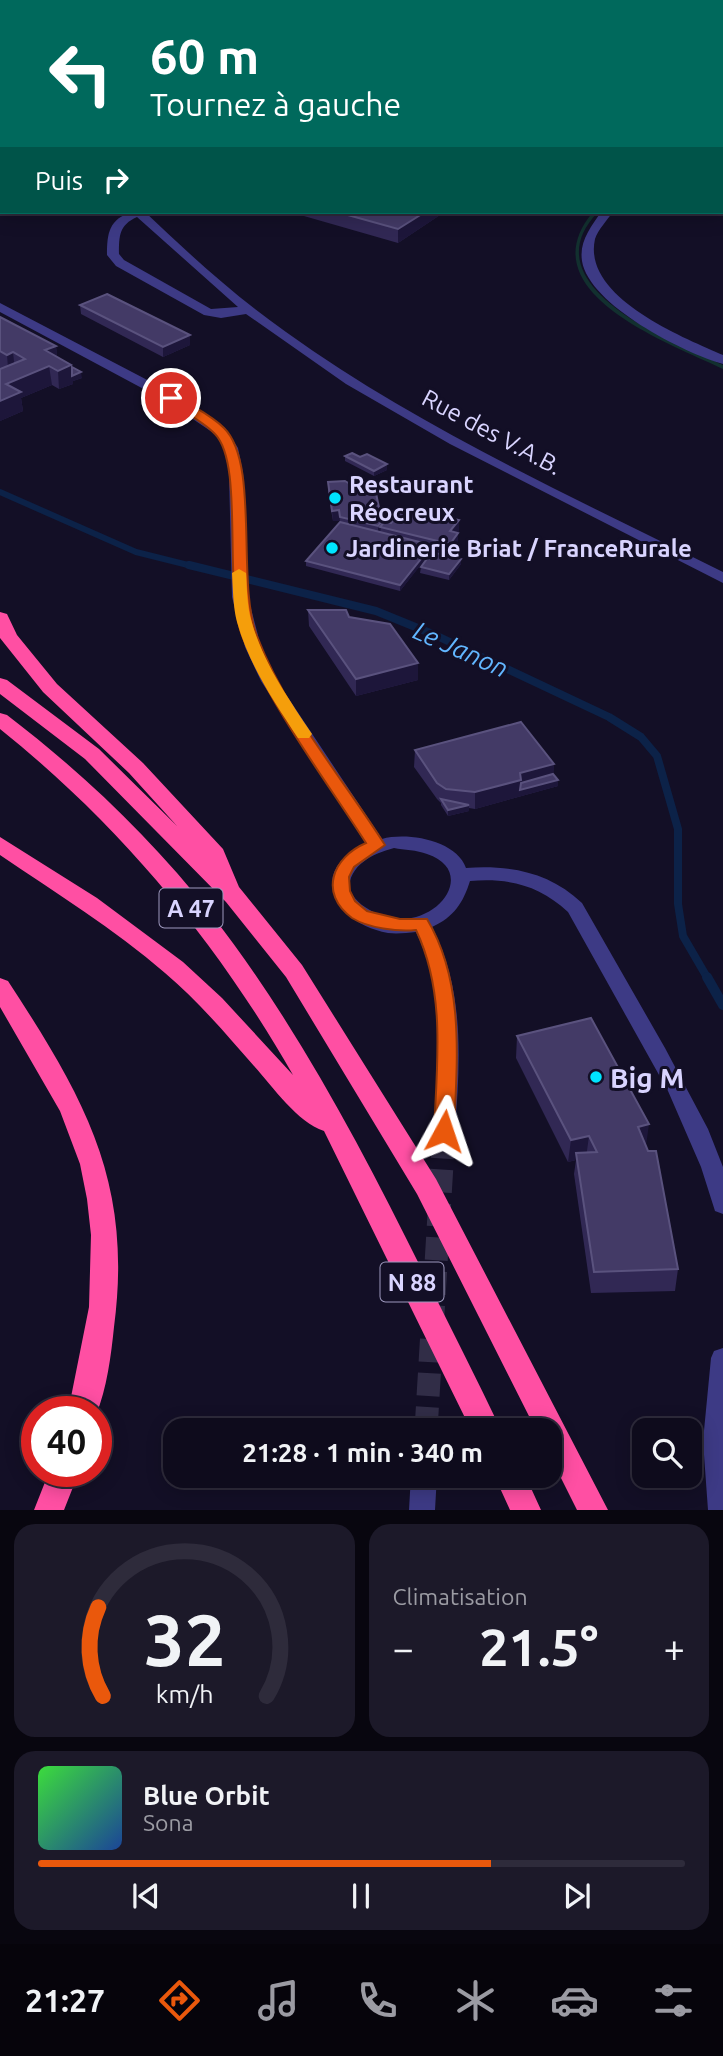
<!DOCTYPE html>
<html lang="fr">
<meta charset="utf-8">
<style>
:root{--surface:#0e0b1c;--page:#1c1929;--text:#f1f3f6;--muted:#9b9ba3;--line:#2e2b3b;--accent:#ea580c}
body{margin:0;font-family:Ubuntu,sans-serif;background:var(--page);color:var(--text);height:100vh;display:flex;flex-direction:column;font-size:26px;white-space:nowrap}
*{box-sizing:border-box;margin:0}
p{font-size:23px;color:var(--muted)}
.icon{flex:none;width:38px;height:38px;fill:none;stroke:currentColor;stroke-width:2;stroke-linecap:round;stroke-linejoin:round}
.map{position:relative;height:1510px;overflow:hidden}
.panel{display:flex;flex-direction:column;gap:14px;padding:14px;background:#08060f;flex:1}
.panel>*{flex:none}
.hud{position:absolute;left:0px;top:0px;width:724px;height:214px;box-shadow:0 4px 18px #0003,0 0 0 2px var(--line);background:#00695c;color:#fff;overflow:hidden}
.tools{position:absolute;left:632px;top:1418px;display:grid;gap:14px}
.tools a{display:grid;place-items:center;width:70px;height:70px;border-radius:14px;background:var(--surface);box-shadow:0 4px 18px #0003,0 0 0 2px var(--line);font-size:35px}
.speed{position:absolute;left:21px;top:1396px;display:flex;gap:14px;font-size:35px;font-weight:700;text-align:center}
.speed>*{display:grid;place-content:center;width:91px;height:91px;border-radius:50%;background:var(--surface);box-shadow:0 4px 18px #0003,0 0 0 2px var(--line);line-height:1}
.speed .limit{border:10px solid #d22;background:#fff;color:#111}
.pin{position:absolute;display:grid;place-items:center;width:60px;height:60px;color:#fff;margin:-30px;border:4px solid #fff;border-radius:50%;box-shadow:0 2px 7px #0007}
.me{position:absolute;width:77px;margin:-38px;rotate:5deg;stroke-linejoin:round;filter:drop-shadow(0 0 5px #0008)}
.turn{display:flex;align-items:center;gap:24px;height:147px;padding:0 35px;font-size:32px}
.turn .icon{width:91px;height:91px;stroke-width:2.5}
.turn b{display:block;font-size:49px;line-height:60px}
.then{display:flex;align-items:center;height:66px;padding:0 35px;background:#0003;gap:14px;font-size:26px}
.big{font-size:52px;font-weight:700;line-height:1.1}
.panel .widget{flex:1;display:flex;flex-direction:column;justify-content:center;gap:10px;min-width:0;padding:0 24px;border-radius:21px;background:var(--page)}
.panel .dial{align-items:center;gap:0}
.dial svg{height:182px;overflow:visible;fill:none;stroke:var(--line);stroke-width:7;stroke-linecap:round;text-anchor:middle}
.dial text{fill:var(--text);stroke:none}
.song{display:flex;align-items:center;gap:21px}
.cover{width:84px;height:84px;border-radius:10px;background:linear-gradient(135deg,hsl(120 70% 55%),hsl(220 70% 35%))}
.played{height:7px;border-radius:4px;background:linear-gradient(90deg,var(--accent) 70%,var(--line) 70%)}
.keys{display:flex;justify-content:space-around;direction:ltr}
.heat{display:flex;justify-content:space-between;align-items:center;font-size:38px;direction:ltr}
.panel .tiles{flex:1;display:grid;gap:14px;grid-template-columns:1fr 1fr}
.widget:last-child{grid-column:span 2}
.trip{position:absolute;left:163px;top:1418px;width:399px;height:70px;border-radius:21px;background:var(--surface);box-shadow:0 4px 18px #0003,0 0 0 2px var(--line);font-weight:700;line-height:70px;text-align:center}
.dock{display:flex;height:112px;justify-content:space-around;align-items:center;background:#06040b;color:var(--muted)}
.dock .icon{width:49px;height:49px}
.dock .active{color:var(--accent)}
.dock b{font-size:32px;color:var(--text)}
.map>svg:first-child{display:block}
.green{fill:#12302f}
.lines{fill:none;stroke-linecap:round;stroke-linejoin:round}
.stream-far2{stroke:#0c2248;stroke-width:6}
.stream-far1{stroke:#0c2248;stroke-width:8}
.stream{stroke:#0c2248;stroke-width:10}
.minor-tunnel{stroke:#312d47;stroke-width:23;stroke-dasharray:23 11;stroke-linecap:butt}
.minor{fill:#3d3a85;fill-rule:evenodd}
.highway{fill:#ff4fa3;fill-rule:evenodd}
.wall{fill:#312854}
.shaded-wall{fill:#1d163a}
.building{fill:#433a66;stroke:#5a527e;stroke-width:2}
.route{fill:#ea580c;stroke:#983908;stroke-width:2}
.slow{fill:#f59e0b}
.poi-dot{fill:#00e5ff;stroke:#130f26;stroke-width:2.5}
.labels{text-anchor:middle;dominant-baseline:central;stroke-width:6;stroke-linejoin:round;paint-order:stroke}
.shield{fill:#130f26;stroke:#9e99be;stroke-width:2}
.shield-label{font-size:23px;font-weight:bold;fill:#d9d4ff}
.street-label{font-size:24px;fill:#d9d4ff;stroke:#130f26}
.poi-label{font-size:24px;font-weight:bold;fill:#d9d4ff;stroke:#130f26;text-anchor:start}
.water-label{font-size:26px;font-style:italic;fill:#62b6ff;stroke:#130f26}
.near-poi-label{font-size:28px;font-weight:bold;fill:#d9d4ff;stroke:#130f26;text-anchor:start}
</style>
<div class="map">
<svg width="723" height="1510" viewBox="0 0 723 1510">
<rect width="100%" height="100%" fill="#130f26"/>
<!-- green -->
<path class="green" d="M593 212H598C527 286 673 342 723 365V369C669 343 526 292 593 212Z"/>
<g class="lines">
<!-- stream-far2 -->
<path class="stream-far2" d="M0 492 136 552 196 567"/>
<!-- stream-far1 -->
<path class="stream-far1" d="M189 565 376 611 435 635 609 717 641 737 657 756 678 829V904L683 936 708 979"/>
<!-- stream -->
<path class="stream" d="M707 977 723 1005"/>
<!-- minor-tunnel -->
<path class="minor-tunnel" d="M426 1430 444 1131"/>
<!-- minor -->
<path class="minor" d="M94 0H109L110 2H96Z
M281 0H293L280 2Z
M306 0H321L322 2H308Z
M132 212H145C189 254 236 297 286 332 421 429 575 498 723 572V583L450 444 346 384 246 314 221 318 204 315 116 266 107 255C107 233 109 219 132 212ZM137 217 238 307 211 309 124 260 119 254C119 236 119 225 137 217Z
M601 212H613C607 220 598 230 595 239 582 297 682 337 723 355V364C684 353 589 305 582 261 579 241 591 227 601 212Z
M0 303 176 395 225 428 238 448 243 473 248 597 261 647 277 681 382 839C407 832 456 840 466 868 510 865 549 872 582 903L665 1048 708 1129 723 1167V1214L715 1211 701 1167 668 1091 568 912C539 885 509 878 470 881 463 903 454 917 432 927 465 991 460 1061 455 1131L452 1137 444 1139 436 1137 433 1131C439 1064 446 994 416 932 407 933 397 934 388 933 335 924 305 871 366 844L261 681 245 647 232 597 229 473 224 448 215 434 166 401 0 312ZM394 848C404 850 417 850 427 854 482 872 432 937 378 914 366 909 356 902 349 890 349 865 372 854 394 848Z
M723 1348V1510H708L703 1441 711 1358 714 1351Z
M411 1475H437L435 1510H409Z"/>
<!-- highway -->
<path class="highway" d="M0 612 7 614 17 635 57 684 143 763 223 849 239 887 302 965 436 1179 608 1510H577L550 1456V1430H536L417 1194 286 977 226 902 85 759 0 694V678L7 680 99 749 177 826 129 773 43 692 0 638Z
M0 713 7 715C83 773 152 839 211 914 298 1026 363 1151 426 1278 451 1329 477 1379 501 1430H471L324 1131C297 1122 273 1087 254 1066 226 1034 198 1001 165 973 114 929 56 893 0 855V837L97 898 183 962 222 998 293 1075C217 942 120 825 0 729Z
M0 978 8 981C85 1099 133 1182 114 1327 111 1356 107 1388 96 1415V1412H68L89 1307 91 1235 87 1199 80 1164 60 1111 0 1007Z
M49 1472H79L64 1510H34Z
M494 1475H525L541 1510H510Z"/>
</g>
<!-- wall -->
<path class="wall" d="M0 0H48V1L2 2V39H0Z
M166 0H188L184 2H174Z
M417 0H521V2H417Z
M290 212H441L440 215 398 243Z
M80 305 190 345 163 357 81 314Z
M0 317 56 346 57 357 71 365 72 367 82 378 73 381V384L59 389 52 385 21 398 23 411 0 421V369H1L0 368Z
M345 456 360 457 387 464V470L374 476 345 461Z
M328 482 382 521V525L391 523 459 531 457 532 458 544 450 555 432 550 400 591 306 566V561L340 522V521H333L328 493Z
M461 564 449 580 420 573 421 567Z
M308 610 349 617 418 663V680L356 696 309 626Z
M415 750 554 764 553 774 558 786 475 809 469 808V811L448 816 441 805V803L437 799 414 767Z
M517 1036 646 1146 678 1269 675 1291 591 1293 574 1174 576 1160 568 1162 516 1058Z"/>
<!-- shaded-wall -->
<path class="shaded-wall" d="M31 0H48V1L26 2Z
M2 78V95H0V79Z
M425 212H441L440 215 398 243V229Z
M190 335V345L163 357V347Z
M56 346 58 364 45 350Z
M13 352 15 371 8 368 7 355Z
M71 365 72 376 81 372 82 378 73 381V384L59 389 58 371Z
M49 366 52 385 21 398 23 411 0 421V401L6 384Z
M387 464V470L374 476V471Z
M339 510 340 521H333L332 511Z
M459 520V531L450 542V531Z
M382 521 380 533 378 537V526Z
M458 533V544L450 555V544Z
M432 545V551L400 591V585Z
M461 559V564L449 580V574Z
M418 663V680L356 696V679Z
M554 764 553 780H558V786L475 809V792L520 773Z
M469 805V811L448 816V810Z
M649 1124 646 1146 638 1127Z
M589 1136 586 1158 576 1153V1160L568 1162 571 1140Z"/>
<!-- building -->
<path class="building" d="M0 0H31L26 2H2V11L0 12Z
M473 0H521L517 2H479Z
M337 212H425L398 229Z
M107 294 190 335 163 347 80 305Z
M0 317 56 346 45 350 71 365 58 371 49 366 6 384 21 392 0 401V369L25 359 13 352 7 355 0 351Z
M72 367 81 372 72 376Z
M352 453 360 457 367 454 387 464 374 471 345 456Z
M345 481 355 487 375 489 382 521 378 526 340 517 339 510 332 511 328 482Z
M405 507 459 520 450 531 458 533 450 544 380 527 385 521 391 523Z
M340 522 432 545 400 585 306 561Z
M432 552 461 559 449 574 421 567Z
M308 610H346L349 617 390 624 418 663 356 679Z
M521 722 554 764 520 773 521 780 475 792 446 789 437 783 415 750Z
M553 774 558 780 520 790 521 783Z
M441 799 469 805 448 810Z
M591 1018 649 1124 638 1127 648 1151H656L678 1269 594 1272 576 1153 597 1152 589 1136 571 1140 517 1036Z"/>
<!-- route -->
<path class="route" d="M167 395H176C191 406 211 415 224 428 260 463 236 583 257 636 286 712 342 777 385 845L354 867 349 877 350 891 355 901 367 911 400 919H427C465 983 457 1060 454 1131L451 1136H437L434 1131C437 1064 446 993 416 930 398 932 368 928 352 918 318 893 333 857 366 843 323 776 273 711 243 638 222 588 245 465 215 434 203 421 182 411 167 401Z"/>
<!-- slow -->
<path class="slow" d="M239 569 246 573C247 589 247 607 252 623 264 664 289 699 312 734L309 738H298C274 702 249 665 237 622 233 607 233 589 232 573Z"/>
<!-- markers -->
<g class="poi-dot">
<circle cx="335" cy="498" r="7"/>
<circle cx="332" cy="548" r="7"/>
<circle cx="596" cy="1077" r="7"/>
</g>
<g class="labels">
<!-- shield labels -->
<g class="shield">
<rect x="159.5" y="888.5" width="63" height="39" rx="5"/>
<rect x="380.5" y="1262.5" width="63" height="39" rx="5"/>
</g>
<g class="shield-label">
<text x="191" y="908">A 47</text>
<text x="412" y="1282">N 88</text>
</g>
<!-- street labels -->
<g class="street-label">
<text transform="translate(492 432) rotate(28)">Rue des V.A.B.</text>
</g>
<!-- poi labels -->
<g class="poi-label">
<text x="349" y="484">Restaurant<tspan x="349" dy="28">Réocreux</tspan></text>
<text x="346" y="548">Jardinerie Briat / FranceRurale</text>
</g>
<!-- water labels -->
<g class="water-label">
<text transform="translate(461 649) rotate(24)">Le Janon</text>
</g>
<!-- near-poi labels -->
<g class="near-poi-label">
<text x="610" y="1077">Big M</text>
</g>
</g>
</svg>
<div class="tools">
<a><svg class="icon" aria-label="search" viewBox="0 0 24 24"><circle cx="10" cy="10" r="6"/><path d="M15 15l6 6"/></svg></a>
</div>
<div class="speed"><div class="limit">40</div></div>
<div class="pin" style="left:171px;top:398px;background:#d93025"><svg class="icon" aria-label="arrive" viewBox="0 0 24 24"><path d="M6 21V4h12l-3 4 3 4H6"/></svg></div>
<svg class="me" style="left:444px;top:1131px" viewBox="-20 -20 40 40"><path d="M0-17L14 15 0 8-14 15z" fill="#ea580c" stroke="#fff" stroke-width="4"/></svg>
<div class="trip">21:28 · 1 min · 340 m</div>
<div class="hud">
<div class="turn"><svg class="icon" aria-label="left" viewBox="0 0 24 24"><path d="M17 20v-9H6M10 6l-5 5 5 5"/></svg><div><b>60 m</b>Tournez à gauche</div></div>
<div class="then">Puis<svg class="icon" aria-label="right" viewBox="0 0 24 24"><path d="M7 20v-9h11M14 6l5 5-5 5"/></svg></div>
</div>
</div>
<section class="panel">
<div class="tiles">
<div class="widget dial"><svg viewBox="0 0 100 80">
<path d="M14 69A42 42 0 1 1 86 69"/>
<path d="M14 69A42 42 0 0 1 12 30" stroke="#ea580c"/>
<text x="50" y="56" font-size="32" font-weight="700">32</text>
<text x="50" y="72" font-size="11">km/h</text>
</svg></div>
<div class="widget"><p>Climatisation</p>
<div class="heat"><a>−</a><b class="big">21.5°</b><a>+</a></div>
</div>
<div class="widget">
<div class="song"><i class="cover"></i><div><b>Blue Orbit</b><p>Sona</p></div></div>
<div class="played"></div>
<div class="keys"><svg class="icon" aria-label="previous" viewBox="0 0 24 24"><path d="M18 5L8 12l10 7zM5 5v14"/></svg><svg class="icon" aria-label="pause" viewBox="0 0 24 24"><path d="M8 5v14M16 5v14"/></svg><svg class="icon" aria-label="next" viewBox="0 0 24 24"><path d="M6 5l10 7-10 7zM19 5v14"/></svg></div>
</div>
</div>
</section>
<nav class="dock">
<b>21:27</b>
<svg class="icon active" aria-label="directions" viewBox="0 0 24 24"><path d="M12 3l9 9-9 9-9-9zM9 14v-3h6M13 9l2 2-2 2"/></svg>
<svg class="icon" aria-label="music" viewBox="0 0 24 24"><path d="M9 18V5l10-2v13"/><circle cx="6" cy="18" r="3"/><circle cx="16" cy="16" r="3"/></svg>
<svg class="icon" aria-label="phone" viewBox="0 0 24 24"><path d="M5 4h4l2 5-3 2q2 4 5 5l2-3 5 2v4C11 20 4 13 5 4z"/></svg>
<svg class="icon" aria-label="climate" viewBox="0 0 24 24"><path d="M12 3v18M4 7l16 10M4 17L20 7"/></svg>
<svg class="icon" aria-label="car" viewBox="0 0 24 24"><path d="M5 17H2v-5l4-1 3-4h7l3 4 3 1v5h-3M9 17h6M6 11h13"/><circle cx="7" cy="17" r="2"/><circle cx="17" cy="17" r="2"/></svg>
<svg class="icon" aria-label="filters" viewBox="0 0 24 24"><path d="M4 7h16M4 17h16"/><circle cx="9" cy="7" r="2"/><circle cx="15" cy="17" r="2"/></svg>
</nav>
